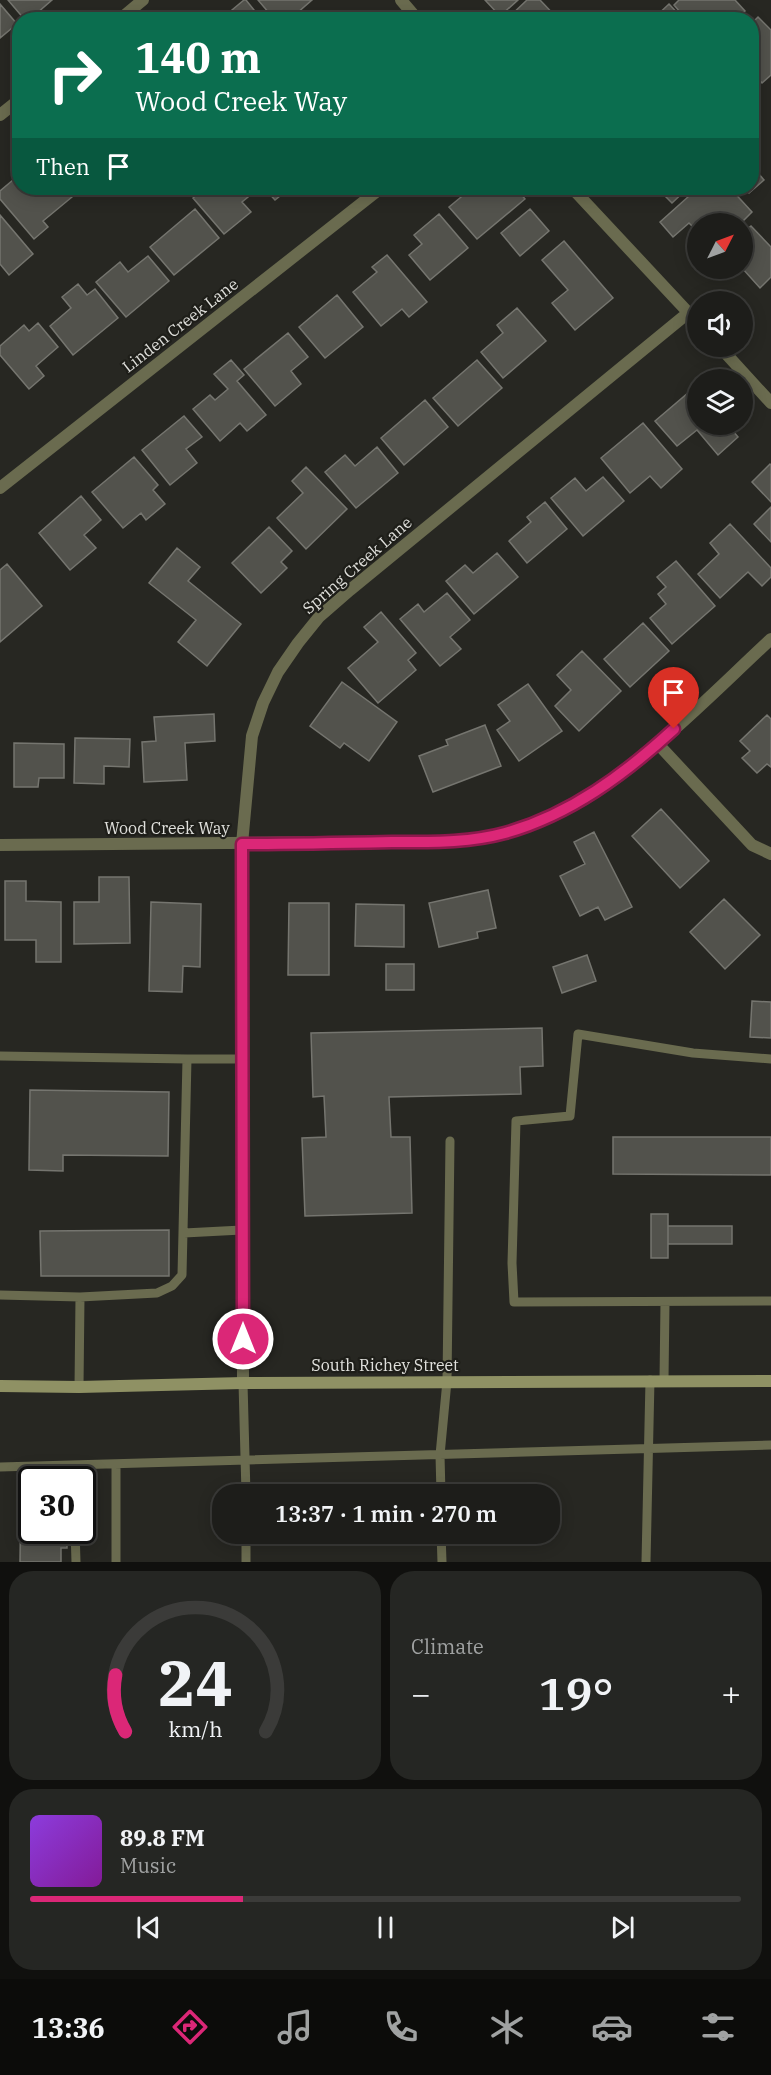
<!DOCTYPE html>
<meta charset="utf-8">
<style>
:root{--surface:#1d1d1a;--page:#252623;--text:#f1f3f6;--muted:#a0a2a2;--line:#3b3b39;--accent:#db2777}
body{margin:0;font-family:"IBM Plex Serif",serif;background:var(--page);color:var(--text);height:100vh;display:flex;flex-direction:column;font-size:22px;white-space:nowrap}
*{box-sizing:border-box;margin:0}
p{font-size:20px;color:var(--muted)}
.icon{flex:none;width:33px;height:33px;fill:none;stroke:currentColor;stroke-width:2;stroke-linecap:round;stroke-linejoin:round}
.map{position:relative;height:1562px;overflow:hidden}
.drawer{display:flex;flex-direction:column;gap:9px;padding:9px;background:#10100e;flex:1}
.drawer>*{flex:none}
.hud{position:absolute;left:12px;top:12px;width:747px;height:183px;border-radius:24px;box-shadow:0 3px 15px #0003,0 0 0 2px var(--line);background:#0b6e4f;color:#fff;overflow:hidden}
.needle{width:39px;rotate:48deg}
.fabs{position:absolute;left:687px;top:213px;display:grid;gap:12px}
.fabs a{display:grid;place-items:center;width:66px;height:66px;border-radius:50%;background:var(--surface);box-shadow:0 3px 15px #0003,0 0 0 2px var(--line);font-size:30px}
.speed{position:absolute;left:18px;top:1466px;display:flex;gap:12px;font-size:30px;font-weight:700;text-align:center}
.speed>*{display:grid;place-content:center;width:78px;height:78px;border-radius:50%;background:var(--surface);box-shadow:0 3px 15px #0003,0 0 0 2px var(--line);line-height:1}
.speed .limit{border:3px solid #111;border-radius:9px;background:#fff;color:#111}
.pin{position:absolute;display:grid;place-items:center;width:51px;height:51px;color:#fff;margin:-62px -26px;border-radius:50% 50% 50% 0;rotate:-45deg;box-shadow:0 0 6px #0007}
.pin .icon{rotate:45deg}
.me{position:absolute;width:66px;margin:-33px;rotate:0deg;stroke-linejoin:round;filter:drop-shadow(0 0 4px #0008)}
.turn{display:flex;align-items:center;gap:21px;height:126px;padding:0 24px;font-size:27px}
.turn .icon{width:78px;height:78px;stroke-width:2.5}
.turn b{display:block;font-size:42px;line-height:51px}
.then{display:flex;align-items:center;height:57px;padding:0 24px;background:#0003;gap:12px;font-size:22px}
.big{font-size:45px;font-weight:600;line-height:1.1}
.drawer .card{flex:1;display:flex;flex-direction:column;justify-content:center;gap:9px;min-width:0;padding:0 21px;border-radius:24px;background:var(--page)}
.drawer .dial{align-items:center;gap:0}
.dial svg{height:156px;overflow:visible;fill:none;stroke:var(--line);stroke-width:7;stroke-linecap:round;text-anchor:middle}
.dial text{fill:var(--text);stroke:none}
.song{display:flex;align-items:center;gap:18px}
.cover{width:72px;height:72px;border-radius:9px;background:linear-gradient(135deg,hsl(270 70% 55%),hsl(290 70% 35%))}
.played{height:6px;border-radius:3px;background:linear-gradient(90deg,var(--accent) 30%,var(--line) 30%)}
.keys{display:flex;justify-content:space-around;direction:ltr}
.heat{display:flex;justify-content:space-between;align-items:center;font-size:33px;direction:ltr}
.drawer .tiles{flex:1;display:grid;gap:9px;grid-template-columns:1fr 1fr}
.card:last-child{grid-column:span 2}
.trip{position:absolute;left:212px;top:1484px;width:348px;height:60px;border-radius:24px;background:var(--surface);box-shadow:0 3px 15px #0003,0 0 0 2px var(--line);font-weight:600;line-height:60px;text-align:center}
.dock{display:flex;height:96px;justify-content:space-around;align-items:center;background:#0c0c0a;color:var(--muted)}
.dock .icon{width:42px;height:42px}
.dock .active{color:var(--accent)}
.dock b{font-size:27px;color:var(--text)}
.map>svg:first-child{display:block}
.building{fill:#52524c;stroke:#75756f;stroke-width:1.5}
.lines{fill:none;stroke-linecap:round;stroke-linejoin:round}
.lane{stroke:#6a6b4f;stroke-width:9}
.street{stroke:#6a6b4f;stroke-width:12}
.secondary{stroke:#8f9164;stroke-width:12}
.route-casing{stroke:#8e194d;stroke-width:15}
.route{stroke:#db2777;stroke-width:10}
.labels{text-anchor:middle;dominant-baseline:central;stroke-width:4.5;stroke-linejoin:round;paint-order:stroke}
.street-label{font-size:16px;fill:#e0e0dc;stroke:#1e1e19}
</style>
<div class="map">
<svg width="771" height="1562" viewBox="0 0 771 1562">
<rect width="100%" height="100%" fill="#272722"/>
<!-- building -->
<path class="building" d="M8 0H52L29 20H25Z
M244 0H246L262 20H220Z
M258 0H312L289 20H275Z
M485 0H518L500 16Z
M527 0H540L559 20H509L508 18Z
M679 0H735L745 11 735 20H687L674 5Z
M0 4 17 24 0 38Z
M669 4 684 20H652Z
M758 17 771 30V75L762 83 752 72V23Z
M752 166 764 180 749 193 744 188H752Z
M20 174V188H64L72 197 43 221 48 227 34 239 0 199V191Z
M205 188H259L242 202 251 212 224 234 193 198Z
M264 188H290L275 200Z
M472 188H516L525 199 477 239 449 207Z
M657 188H688L672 203Z
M698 188H730L752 212 740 224H698V232L689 223 673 237 660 222Z
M195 209 219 238 174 275 150 247Z
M530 209 549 231 520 256 501 233Z
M439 214 468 248 430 280 409 255 422 244 414 235Z
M0 215 33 254 9 275 0 264Z
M751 226 771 247V277L760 288 742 268V233Z
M564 241 613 298 575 330 552 303 568 290 542 260Z
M387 255 427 302 409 317 402 309 381 326 353 292 377 272 372 267Z
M148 256 169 281 126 317 96 282 120 262 128 272Z
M78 284 87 295 95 289 118 318 73 355 50 326 71 308 62 297Z
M337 295 363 327 325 358 299 327Z
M517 308 546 341 503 378 481 352 503 333 497 325Z
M38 323 58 347 36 366 44 376 29 389 0 355V346L24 325 29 331Z
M288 333 308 357 291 371 301 384 275 406 244 369Z
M231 360 244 375 237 381 266 415 247 431 240 423 220 441 193 409 210 395 215 400 228 389 214 374Z
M477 360 502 388 458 426 433 398Z
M695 387 698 389V424H727L738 437 718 455 697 430 677 446 655 421Z
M425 400 448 427 404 465 381 438Z
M184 416 202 437 186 449 197 463 170 485 142 450Z
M643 423 682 469 661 488 650 476 630 493 601 458Z
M377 447 398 473 356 508 325 472 345 455 355 466Z
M134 457 158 485 153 490 165 504 146 520 141 513 123 528 92 492Z
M770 464 771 465V502L752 482Z
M306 467 347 509 306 549 277 518 303 493 292 481Z
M603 477 624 501 583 536 551 498 575 478 586 491Z
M81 496 101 520 84 535 96 548 70 570 39 533Z
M545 502 567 529 527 563 509 541 531 522 527 517Z
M771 507V542L754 524Z
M730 524 771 568V577L762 586 748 572 720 598 698 574 719 554 710 543Z
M269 527 292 551 281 562 287 568 261 593 232 563Z
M177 548 200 567 188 581 241 624 207 666 178 642 196 620 149 583Z
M497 553 518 577 474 614 446 581 465 565 473 573Z
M676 561 715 606 672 644 650 618 666 604 658 594 666 587 657 577Z
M7 564 42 606 0 642V570Z
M447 593 470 620 450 637 461 649 440 666 400 619 418 604 424 612Z
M381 612 416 653 408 660 416 670 378 703 348 668 378 642 364 627Z
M643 623 669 651 630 687 604 659Z
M582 651 621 691 579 731 555 706 571 690 557 675Z
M342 682 397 722 369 761 344 743 340 748 310 726Z
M528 684 562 731 519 761 497 730 510 721 498 705Z
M214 714 215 741 185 743 187 780 144 782 142 742 156 741 154 717Z
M767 715 771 719V767L767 764 757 773 742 758 750 751 740 741Z
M485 725 501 766 433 792 419 756 448 745 446 740Z
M75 738 130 739 129 767 104 766V784L74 783Z
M14 743 64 744V778H39L38 787H14Z
M661 809 709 861 680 888 632 836Z
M594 832 632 907 605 920 598 907 580 916 560 876 585 864 574 842Z
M99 877H129L130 943 74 944V902H99Z
M5 881H26V901L61 902V962H36V940H5Z
M488 890 496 928 477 932 478 938 439 947 429 903Z
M724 899 760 935 725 969 690 932Z
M151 902 201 904 200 967 183 966 182 992 149 991Z
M289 903H329V975H288Z
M356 904 404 905V947L355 946Z
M587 955 596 981 562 993 553 967Z
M386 964H414V990H386Z
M752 1001 771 1002V1038L750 1037Z
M542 1028 543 1066 520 1067 521 1094 389 1097 391 1137H410L412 1213 305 1216 302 1138 326 1137 324 1096 313 1097 311 1033Z
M30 1090 169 1092 168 1156 63 1155V1171L29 1170Z
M613 1137H771V1175L613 1174Z
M651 1214H668V1258H651Z
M668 1226H732V1244H668Z
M169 1230V1276H41L40 1231Z
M21 1485H32V1530H67V1548H61V1562H20Z"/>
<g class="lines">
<!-- lane -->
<path class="lane" d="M0 1056 187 1059 182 1275 172 1286 157 1293 80 1297 0 1295
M187 1059H242
M771 1059 693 1053 578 1034 570 1116 516 1121 512 1263 514 1302 771 1301
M184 1233 242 1230
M664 1380 665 1302
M243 1383 246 1494
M79 1387 80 1297
M116 1465V1562
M74 1466V1479
M0 1467 771 1445
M441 1494 440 1455 447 1381 450 1141
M75 1530 76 1562
M246 1533V1562
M441 1533 442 1562
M646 1562 650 1380"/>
<!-- street -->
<path class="street" d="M401 0 418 20
M119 20 143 0
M0 115 20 99
M572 188 698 323
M719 346 771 403
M0 488 381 188
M658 744 752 845 771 854
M0 845 461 841C492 836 522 830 550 817 632 778 704 701 771 639
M243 1383 242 844 252 736 263 703 278 672 298 643 319 617 350 590 688 313"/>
<!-- secondary -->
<path class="secondary" d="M0 1386 79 1387 243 1383 771 1381"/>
</g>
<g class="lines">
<defs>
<path id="route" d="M243 1339 242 844C292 844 342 843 392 842 430 842 469 843 505 833 570 815 625 774 674 729"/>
</defs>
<!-- route casing -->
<use href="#route" class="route-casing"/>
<!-- route -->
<use href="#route" class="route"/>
</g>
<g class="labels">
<!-- street labels -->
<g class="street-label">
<text transform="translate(180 325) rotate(-38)">Linden Creek Lane</text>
<text transform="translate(357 565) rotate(-41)">Spring Creek Lane</text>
<text x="167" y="828">Wood Creek Way</text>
<text x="385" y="1365">South Richey Street</text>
</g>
</g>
</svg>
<div class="fabs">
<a><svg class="needle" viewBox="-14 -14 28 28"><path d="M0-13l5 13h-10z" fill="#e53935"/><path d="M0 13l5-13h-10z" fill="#a0a2a2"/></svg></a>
<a><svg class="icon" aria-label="sound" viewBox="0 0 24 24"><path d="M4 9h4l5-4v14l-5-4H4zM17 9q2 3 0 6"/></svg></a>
<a><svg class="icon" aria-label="layers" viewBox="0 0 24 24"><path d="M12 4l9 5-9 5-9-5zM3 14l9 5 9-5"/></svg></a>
</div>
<div class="speed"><div class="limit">30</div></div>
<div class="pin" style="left:674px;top:729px;background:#d93025"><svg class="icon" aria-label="arrive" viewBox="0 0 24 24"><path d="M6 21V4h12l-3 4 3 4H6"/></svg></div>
<svg class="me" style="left:243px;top:1339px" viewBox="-20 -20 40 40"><circle r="17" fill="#db2777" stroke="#fff" stroke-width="3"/><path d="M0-11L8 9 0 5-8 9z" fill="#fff"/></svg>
<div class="trip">13:37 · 1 min · 270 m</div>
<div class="hud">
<div class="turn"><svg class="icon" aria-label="right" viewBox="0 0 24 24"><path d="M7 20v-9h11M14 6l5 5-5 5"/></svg><div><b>140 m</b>Wood Creek Way</div></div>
<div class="then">Then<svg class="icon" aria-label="arrive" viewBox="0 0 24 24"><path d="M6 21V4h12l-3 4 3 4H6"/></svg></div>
</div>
</div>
<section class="drawer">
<div class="tiles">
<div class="card dial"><svg viewBox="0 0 100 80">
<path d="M14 69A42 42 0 1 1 86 69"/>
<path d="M14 69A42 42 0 0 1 9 40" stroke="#db2777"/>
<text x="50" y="56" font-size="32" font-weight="700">24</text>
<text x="50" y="72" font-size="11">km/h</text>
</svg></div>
<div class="card"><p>Climate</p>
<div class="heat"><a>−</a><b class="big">19°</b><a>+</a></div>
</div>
<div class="card">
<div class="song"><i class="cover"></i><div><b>89.8 FM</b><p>Music</p></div></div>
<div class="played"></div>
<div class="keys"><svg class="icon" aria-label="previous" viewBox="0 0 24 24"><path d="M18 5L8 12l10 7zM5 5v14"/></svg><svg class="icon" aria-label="pause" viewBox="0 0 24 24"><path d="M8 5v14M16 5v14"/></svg><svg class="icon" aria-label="next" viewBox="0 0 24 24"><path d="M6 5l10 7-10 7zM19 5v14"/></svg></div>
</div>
</div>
</section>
<nav class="dock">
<b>13:36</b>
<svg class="icon active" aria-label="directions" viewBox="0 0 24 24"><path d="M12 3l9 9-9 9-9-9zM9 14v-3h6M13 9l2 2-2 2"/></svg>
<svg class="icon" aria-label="music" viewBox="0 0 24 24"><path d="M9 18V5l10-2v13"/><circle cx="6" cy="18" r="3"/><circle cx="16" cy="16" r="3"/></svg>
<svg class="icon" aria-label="phone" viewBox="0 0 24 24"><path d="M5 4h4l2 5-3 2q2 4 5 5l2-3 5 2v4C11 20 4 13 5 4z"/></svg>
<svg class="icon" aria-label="climate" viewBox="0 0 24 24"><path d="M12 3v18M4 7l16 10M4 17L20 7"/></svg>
<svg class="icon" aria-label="car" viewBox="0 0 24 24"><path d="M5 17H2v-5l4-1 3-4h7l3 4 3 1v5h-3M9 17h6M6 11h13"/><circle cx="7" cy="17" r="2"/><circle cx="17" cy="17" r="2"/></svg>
<svg class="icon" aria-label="filters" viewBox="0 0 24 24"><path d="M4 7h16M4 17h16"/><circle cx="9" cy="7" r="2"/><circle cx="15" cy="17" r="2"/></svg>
</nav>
